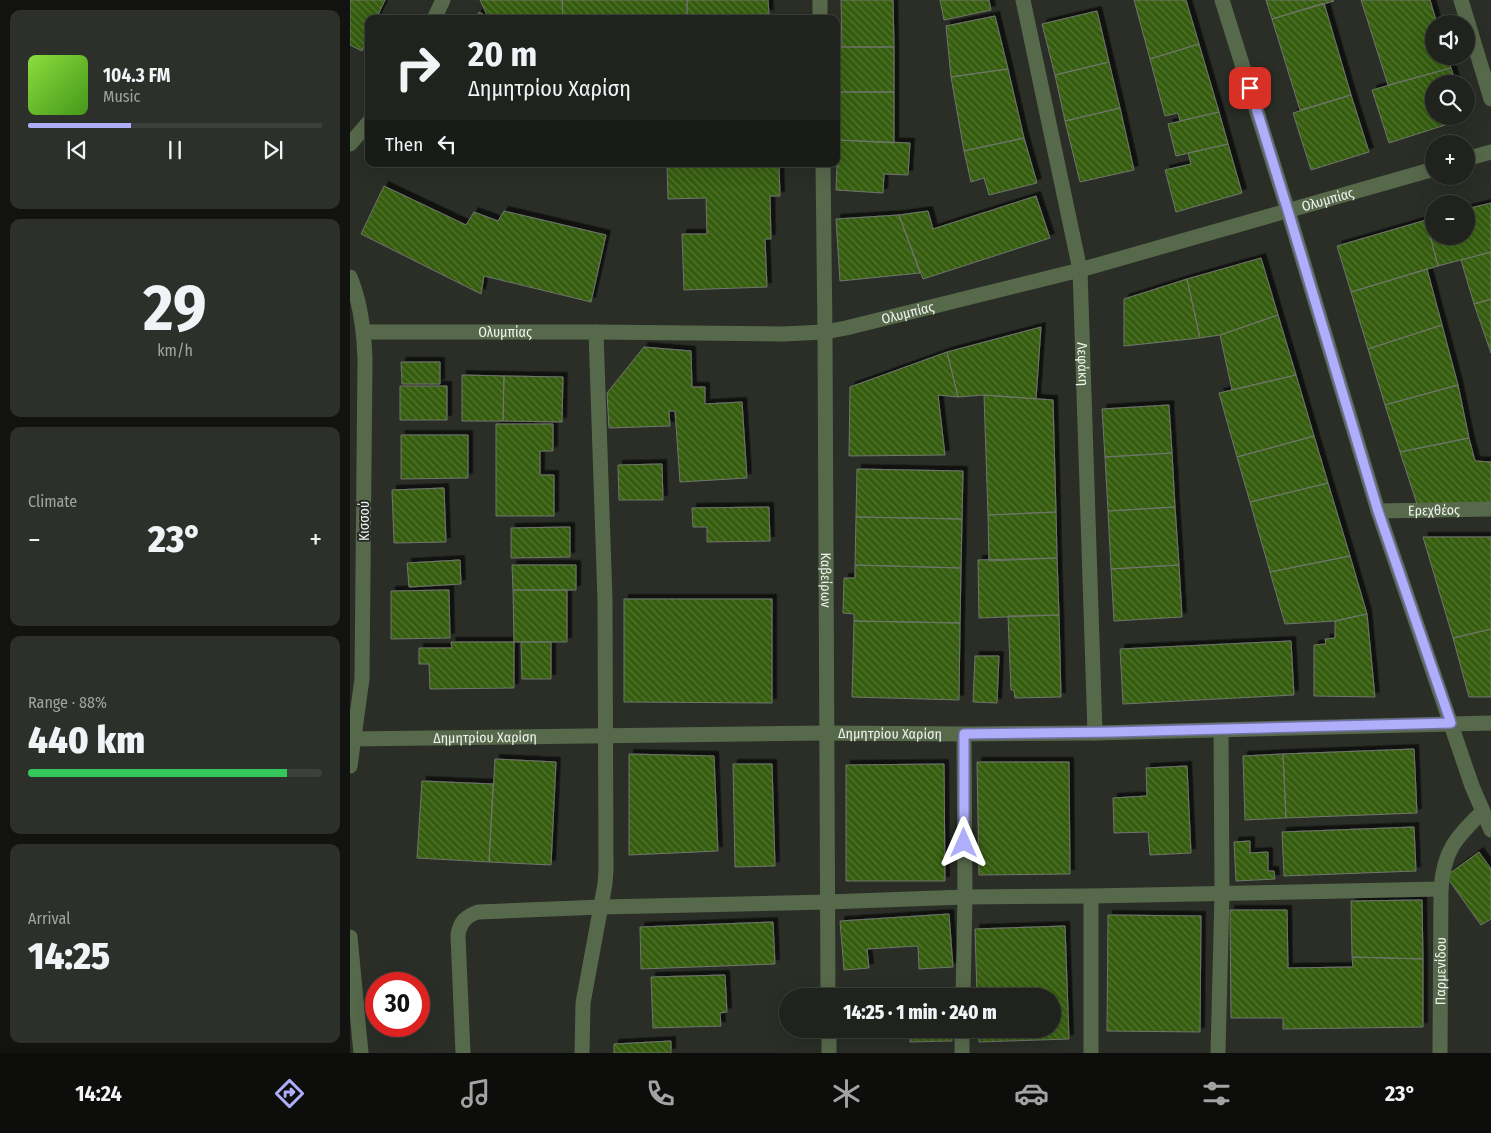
<!DOCTYPE html>
<meta charset="utf-8">
<style>
:root{--surface:#20221d;--page:#2d2f2a;--text:#f1f3f6;--muted:#a2a4a4;--line:#3d3f3b;--accent:#aeaefb}
body{margin:0;font-family:"Fira Sans Condensed",sans-serif;background:var(--page);color:var(--text);height:100vh;display:flex;flex-direction:column;font-size:19px;white-space:nowrap}
*{box-sizing:border-box;margin:0}
p{font-size:16px;color:var(--muted)}
.icon{flex:none;width:28px;height:28px;fill:none;stroke:currentColor;stroke-width:2;stroke-linecap:round;stroke-linejoin:round}
.map{position:relative;flex:1;overflow:hidden}
.drawer{display:flex;flex-direction:column;gap:10px;padding:10px;background:#121310;width:350px}
.drawer>*{flex:none}
.banner{position:absolute;left:15px;top:15px;width:475px;height:152px;border-radius:10px;box-shadow:0 5px 20px #0002,0 0 0 1px var(--line);background:#20221d;color:var(--text);overflow:hidden}
.controls{position:absolute;left:1075px;top:15px;display:grid;gap:10px}
.controls a{display:grid;place-items:center;width:50px;height:50px;border-radius:50%;background:var(--surface);box-shadow:0 5px 20px #0002,0 0 0 1px var(--line);font-size:25px}
.speed{position:absolute;left:15px;top:972px;display:flex;gap:10px;font-size:25px;font-weight:700;text-align:center}
.speed>*{display:grid;place-content:center;width:65px;height:65px;border-radius:50%;background:var(--surface);box-shadow:0 5px 20px #0002,0 0 0 1px var(--line);line-height:1}
.speed .limit{border:8px solid #d22;background:#fff;color:#111}
.pin{position:absolute;display:grid;place-items:center;width:42px;height:42px;color:#fff;margin:-21px;border-radius:10px;box-shadow:0 2px 8px #0006}
.me{position:absolute;width:55px;margin:-28px;rotate:0deg;stroke-linejoin:round;filter:drop-shadow(0 0 4px #0008)}
.turn{display:flex;align-items:center;gap:18px;height:105px;padding:0 20px;font-size:22px}
.turn .icon{width:65px;height:65px;stroke-width:2.5}
.turn b{display:block;font-size:35px;line-height:42px}
.then{display:flex;align-items:center;height:48px;padding:0 20px;background:#0003;gap:10px;font-size:19px}
.big{font-size:38px;font-weight:800;line-height:1.1}
.drawer .widget{flex:1;display:flex;flex-direction:column;justify-content:center;gap:8px;min-width:0;padding:0 18px;border-radius:10px;background:var(--page)}
.drawer .dial{align-items:center;gap:0}
.dial b{font-size:65px;line-height:1}
.song{display:flex;align-items:center;gap:15px}
.cover{width:60px;height:60px;border-radius:8px;background:linear-gradient(135deg,hsl(90 70% 55%),hsl(100 70% 35%))}
.played{height:5px;border-radius:2px;background:linear-gradient(90deg,var(--accent) 35%,var(--line) 35%)}
.keys{display:flex;justify-content:space-around;direction:ltr}
.heat{display:flex;justify-content:space-between;align-items:center;font-size:28px;direction:ltr}
.charge{height:8px;border-radius:4px;background:linear-gradient(90deg,#34c759 88%,var(--line) 0)}
.trip{position:absolute;left:429px;top:988px;width:282px;height:50px;border-radius:25px;background:var(--surface);box-shadow:0 5px 20px #0002,0 0 0 1px var(--line);font-weight:800;line-height:50px;text-align:center}
.tabs{display:flex;height:80px;justify-content:space-around;align-items:center;background:#0d0e0c;color:var(--muted)}
.tabs .icon{width:35px;height:35px}
.tabs .on{color:var(--accent)}
.tabs b{font-size:22px;color:var(--text)}
main{display:flex;flex:1;min-height:0}
.map>svg:first-child{display:block}
.building{fill:url(#building-back-hatch);stroke:#70756d;filter:url(#shadow)}
.lines{fill:none;stroke-linecap:round;stroke-linejoin:round}
.minor{stroke:#57694b;stroke-width:15}
.route-casing{stroke:#7171a3;stroke-width:12}
.route{stroke:#aeaefb;stroke-width:9}
.labels{text-anchor:middle;dominant-baseline:central;stroke-width:4;stroke-linejoin:round;paint-order:stroke}
.street-label{font-size:14px;fill:#eff2ee;stroke:#2a2e27}
</style>
<main>
<section class="drawer">
<div class="widget">
<div class="song"><i class="cover"></i><div><b>104.3 FM</b><p>Music</p></div></div>
<div class="played"></div>
<div class="keys"><svg class="icon" aria-label="previous" viewBox="0 0 24 24"><path d="M18 5L8 12l10 7zM5 5v14"/></svg><svg class="icon" aria-label="pause" viewBox="0 0 24 24"><path d="M8 5v14M16 5v14"/></svg><svg class="icon" aria-label="next" viewBox="0 0 24 24"><path d="M6 5l10 7-10 7zM19 5v14"/></svg></div>
</div>
<div class="widget dial"><b>29</b><p>km/h</p></div>
<div class="widget"><p>Climate</p>
<div class="heat"><a>−</a><b class="big">23°</b><a>+</a></div>
</div>
<div class="widget"><p>Range · 88%</p><b class="big">440 km</b><div class="charge"></div></div>
<div class="widget"><p>Arrival</p><b class="big">14:25</b></div>
</section>
<div class="map">
<svg width="1141" height="1053" viewBox="0 0 1141 1053">
<defs>
<pattern id="building-back-hatch" width="6" height="6" patternUnits="userSpaceOnUse" patternTransform="scale(1.25)"><rect width="6" height="6" fill="#365d10"/><path d="M-1 5l2 2M0 0l6 6M5-1l2 2" fill="none" stroke="#537533"/></pattern>
<filter id="shadow"><feDropShadow dx="4.5" dy="-4.5" stdDeviation="0" flood-color="#0009"/></filter>
</defs>
<rect width="100%" height="100%" fill="#2a2e27"/>
<!-- building -->
<path class="building" d="M0 0H35L26 19H19V36L12 51 0 45Z
M130 0H212L213 19H145L137 15Z
M212 0H337V19H213Z
M337 0H418L419 14 337 17Z
M491 0H543L544 47H492Z
M590 0H639L641 10 594 20Z
M784 0H836L849 44 800 59Z
M916 0H983L984 1 922 19Z
M1011 0H1080L1087 24H1084V56H1097L1101 68 1038 85Z
M974 3 1001 95 950 110 922 19Z
M747 11 759 62 705 75 692 24Z
M129 12 141 19H125Z
M645 16 658 69 601 77 596 26Z
M849 44 869 112 830 121 828 113 815 116 800 59Z
M488 47H544V92H488Z
M759 62 770 108 715 121 705 75Z
M1101 68 1106 84H1084V116H1116L1117 118 1039 143 1022 90Z
M658 69 674 138 614 151 601 77Z
M488 92H544V143L488 140Z
M1001 95 1019 152 961 170 943 113Z
M770 108 784 170 730 182 715 121Z
M869 112 878 144 826 156 818 124Z
M674 138 687 183 639 195 634 178 621 182 614 151Z
M488 140 560 143 558 175 534 174 533 193 486 190Z
M878 144 892 193 826 212 815 170 841 164 838 153Z
M317 164H429L430 196H420L421 239H415L417 287 334 290 332 234H357L356 198 318 199Z
M34 186 116 225 124 212 148 221 154 211 256 235 241 302 134 276 131 294 11 234Z
M686 196 700 238 573 279 549 215 578 211 583 229Z
M1141 203V252L1088 266 1076 220 1084 218V236H1116V209Z
M549 215 570 273 490 281 486 219Z
M1076 220 1088 266 1001 292 987 246Z
M1141 252V299L1124 304 1111 260Z
M911 258 928 315 870 335 850 338 837 279Z
M1077 269 1092 325 1018 349 1001 292Z
M837 279 850 338 774 346V299Z
M1141 299V353L1124 304Z
M928 315 946 375 882 390 870 335Z
M1092 325 1108 385 1035 405 1018 349Z
M691 327 686 399 634 395 608 397 597 352Z
M294 347 341 351 342 387H355V404L392 402 397 478 330 482 325 411H319L320 426 259 428 257 393Z
M597 352 608 397 588 395 595 455 499 456 500 387Z
M51 362H90V384H52Z
M112 375 154 376 153 421H112Z
M946 375 964 436 887 457 869 393Z
M154 376 213 377 212 422 153 421Z
M1108 385 1119 438 1050 452 1035 405Z
M50 386H97V420H50Z
M634 395 703 400 706 512 638 515Z
M819 405 822 453 755 457 752 409Z
M146 424H203V451H190V475H204V516H146Z
M51 435H118V478L51 479Z
M964 436 978 483 900 502 887 457Z
M1119 438 1125 461 1141 462V505L1068 507 1050 452Z
M822 453 825 507 758 511 755 457Z
M312 464 313 500H269L268 465Z
M507 469 613 471 612 519 506 517Z
M978 483 1000 556 920 572 900 502Z
M94 488 96 542 44 543 42 490Z
M419 507 420 541 357 542V527H343L342 508Z
M825 507 829 565 761 569 758 511Z
M706 512 707 558 639 561 638 515Z
M506 517 612 519 611 568 505 565Z
M220 527V557L161 558V528Z
M1073 537H1141V629L1103 638Z
M1000 556 1017 614 985 621 935 624 920 572Z
M707 558 709 615 629 618 628 560Z
M110 560 111 584 59 587 57 563Z
M162 565H226V590H163Z
M505 565 611 568 610 623 504 621V614L493 613 494 578H505Z
M829 565 832 617 764 621 761 569Z
M99 590 100 638 41 639V591Z
M163 590H217V642H164Z
M274 599H422V703L274 702Z
M1017 614 1025 697 964 696V645L976 644 975 639 985 638V621Z
M709 615 711 697 665 698 664 690H661L658 616Z
M504 621 610 623 609 700 502 697Z
M1141 629V697H1119L1103 638Z
M941 641 944 695 773 704 770 649Z
M101 642H164V688L80 689 79 664H69V648H102Z
M171 642H201V679H172Z
M625 656H649L647 703 623 702Z
M1064 749 1067 813 936 818 933 754Z
M279 754 364 756 368 851 279 855Z
M933 754 936 818 895 820 893 756Z
M145 759 206 762 201 865 139 862Z
M627 762H719L720 874 629 875Z
M383 764H422L425 866 385 867Z
M594 764 595 881H496V765Z
M837 766 841 853 800 855 798 832 764 833 763 798 797 796 796 768Z
M72 781 143 784 139 862 67 858Z
M1064 827 1066 871 934 876 932 832Z
M900 841V853L918 852V871H924L925 879 886 881 884 842Z
M1129 852 1141 869V919L1131 925 1096 876Z
M1072 900 1073 959 1002 957 1001 901Z
M880 910H937L938 968 1003 967 1002 957 1073 959V1027L933 1029V1018H881Z
M599 914 603 967 569 969 568 946 517 949 519 968 494 970 490 921Z
M758 915 851 916 850 1032 757 1031Z
M423 922 425 964 291 969 290 927Z
M715 926 719 1039 629 1042V1029H702V996H627L625 929Z
M375 975 377 1012 370 1013 371 1026 303 1028 301 977Z
M560 994V996H534V995Z
M534 1029H560V1036H535Z
M560 1029H602V1041L560 1042Z
M321 1041V1053H264V1044Z"/>
<g class="lines">
<!-- minor -->
<g class="minor">
<path d="M470 0V19"/>
<path id="s1" d="M673 0 730 270 745 733"/>
<path d="M872 0 938 211 1028 511 1122 786 1141 830"/>
<path d="M1111 0 1141 99"/>
<path d="M84 19 93 0"/>
<path d="M0 144 19 122"/>
<path d="M1116 159 1141 152"/>
<path id="s2" d="M473 164 475 332 478 996"/>
<path d="M0 277C11 303 14 331 15 359L12 679 0 766"/>
<path id="s3" d="M14 332H246L433 334 475 332 496 328 730 270 1084 169"/>
<path id="s4" d="M1028 511 1141 509"/>
<path id="s5" d="M0 739 476 733 614 734 745 733 1141 723"/>
<path d="M741 896V1053"/>
<path d="M0 937 11 1053"/>
<path d="M613 996 615 897 614 734"/>
<path d="M479 1029V1053"/>
<path d="M113 1053 108 935C110 922 116 916 128 912L251 907 477 902 615 897 741 896 1091 889"/>
<path d="M232 1053 233 1003 255 884 256 869 255 600 246 332"/>
<path d="M612 1053V1029"/>
<path d="M868 1053 872 894 871 730"/>
<path id="s6" d="M1090 1053 1091 889C1094 850 1105 839 1132 812"/>
</g>
</g>
<g class="lines">
<defs>
<path id="route" d="M614 843V734L763 732 1101 723 1028 511 938 211 900 88"/>
</defs>
<!-- route casing -->
<use href="#route" class="route-casing"/>
<!-- route -->
<use href="#route" class="route"/>
</g>
<g class="labels">
<!-- street labels -->
<g class="street-label">
<text stroke="none"><textPath href="#s3" startOffset="981">Ολυμπίας</textPath></text>
<text stroke="none"><textPath href="#s3" startOffset="546">Ολυμπίας</textPath></text>
<text stroke="none"><textPath href="#s3" startOffset="141">Ολυμπίας</textPath></text>
<text stroke="none"><textPath href="#s1" startOffset="370">Λεφάκη</textPath></text>
<text stroke="none"><textPath href="#s4" startOffset="56">Ερεχθέος</textPath></text>
<text transform="translate(14 521) rotate(-90)">Κισσού</text>
<text stroke="none"><textPath href="#s2" startOffset="416">Καβείρων</textPath></text>
<text stroke="none"><textPath href="#s5" startOffset="540">Δημητρίου Χαρίση</textPath></text>
<text stroke="none"><textPath href="#s5" startOffset="135">Δημητρίου Χαρίση</textPath></text>
<text stroke="none"><textPath href="#s6" startOffset="82">Παρμενίδου</textPath></text>
</g>
</g>
</svg>
<div class="controls">
<a><svg class="icon" aria-label="sound" viewBox="0 0 24 24"><path d="M4 9h4l5-4v14l-5-4H4zM17 9q2 3 0 6"/></svg></a>
<a><svg class="icon" aria-label="search" viewBox="0 0 24 24"><circle cx="10" cy="10" r="6"/><path d="M15 15l6 6"/></svg></a>
<a>+</a>
<a>−</a>
</div>
<div class="speed"><div class="limit">30</div></div>
<div class="pin" style="left:900px;top:88px;background:#d93025"><svg class="icon" aria-label="arrive" viewBox="0 0 24 24"><path d="M6 21V4h12l-3 4 3 4H6"/></svg></div>
<svg class="me" style="left:614px;top:843px" viewBox="-20 -20 40 40"><path d="M0-17L14 15 0 8-14 15z" fill="#aeaefb" stroke="#fff" stroke-width="4"/></svg>
<div class="trip">14:25 · 1 min · 240 m</div>
<div class="banner">
<div class="turn"><svg class="icon" aria-label="right" viewBox="0 0 24 24"><path d="M7 20v-9h11M14 6l5 5-5 5"/></svg><div><b>20 m</b>Δημητρίου Χαρίση</div></div>
<div class="then">Then<svg class="icon" aria-label="left" viewBox="0 0 24 24"><path d="M17 20v-9H6M10 6l-5 5 5 5"/></svg></div>
</div>
</div>
</main>
<nav class="tabs">
<b>14:24</b>
<svg class="icon on" aria-label="directions" viewBox="0 0 24 24"><path d="M12 3l9 9-9 9-9-9zM9 14v-3h6M13 9l2 2-2 2"/></svg>
<svg class="icon" aria-label="music" viewBox="0 0 24 24"><path d="M9 18V5l10-2v13"/><circle cx="6" cy="18" r="3"/><circle cx="16" cy="16" r="3"/></svg>
<svg class="icon" aria-label="phone" viewBox="0 0 24 24"><path d="M5 4h4l2 5-3 2q2 4 5 5l2-3 5 2v4C11 20 4 13 5 4z"/></svg>
<svg class="icon" aria-label="climate" viewBox="0 0 24 24"><path d="M12 3v18M4 7l16 10M4 17L20 7"/></svg>
<svg class="icon" aria-label="car" viewBox="0 0 24 24"><path d="M5 17H2v-5l4-1 3-4h7l3 4 3 1v5h-3M9 17h6M6 11h13"/><circle cx="7" cy="17" r="2"/><circle cx="17" cy="17" r="2"/></svg>
<svg class="icon" aria-label="filters" viewBox="0 0 24 24"><path d="M4 7h16M4 17h16"/><circle cx="9" cy="7" r="2"/><circle cx="15" cy="17" r="2"/></svg>
<b>23°</b>
</nav>
